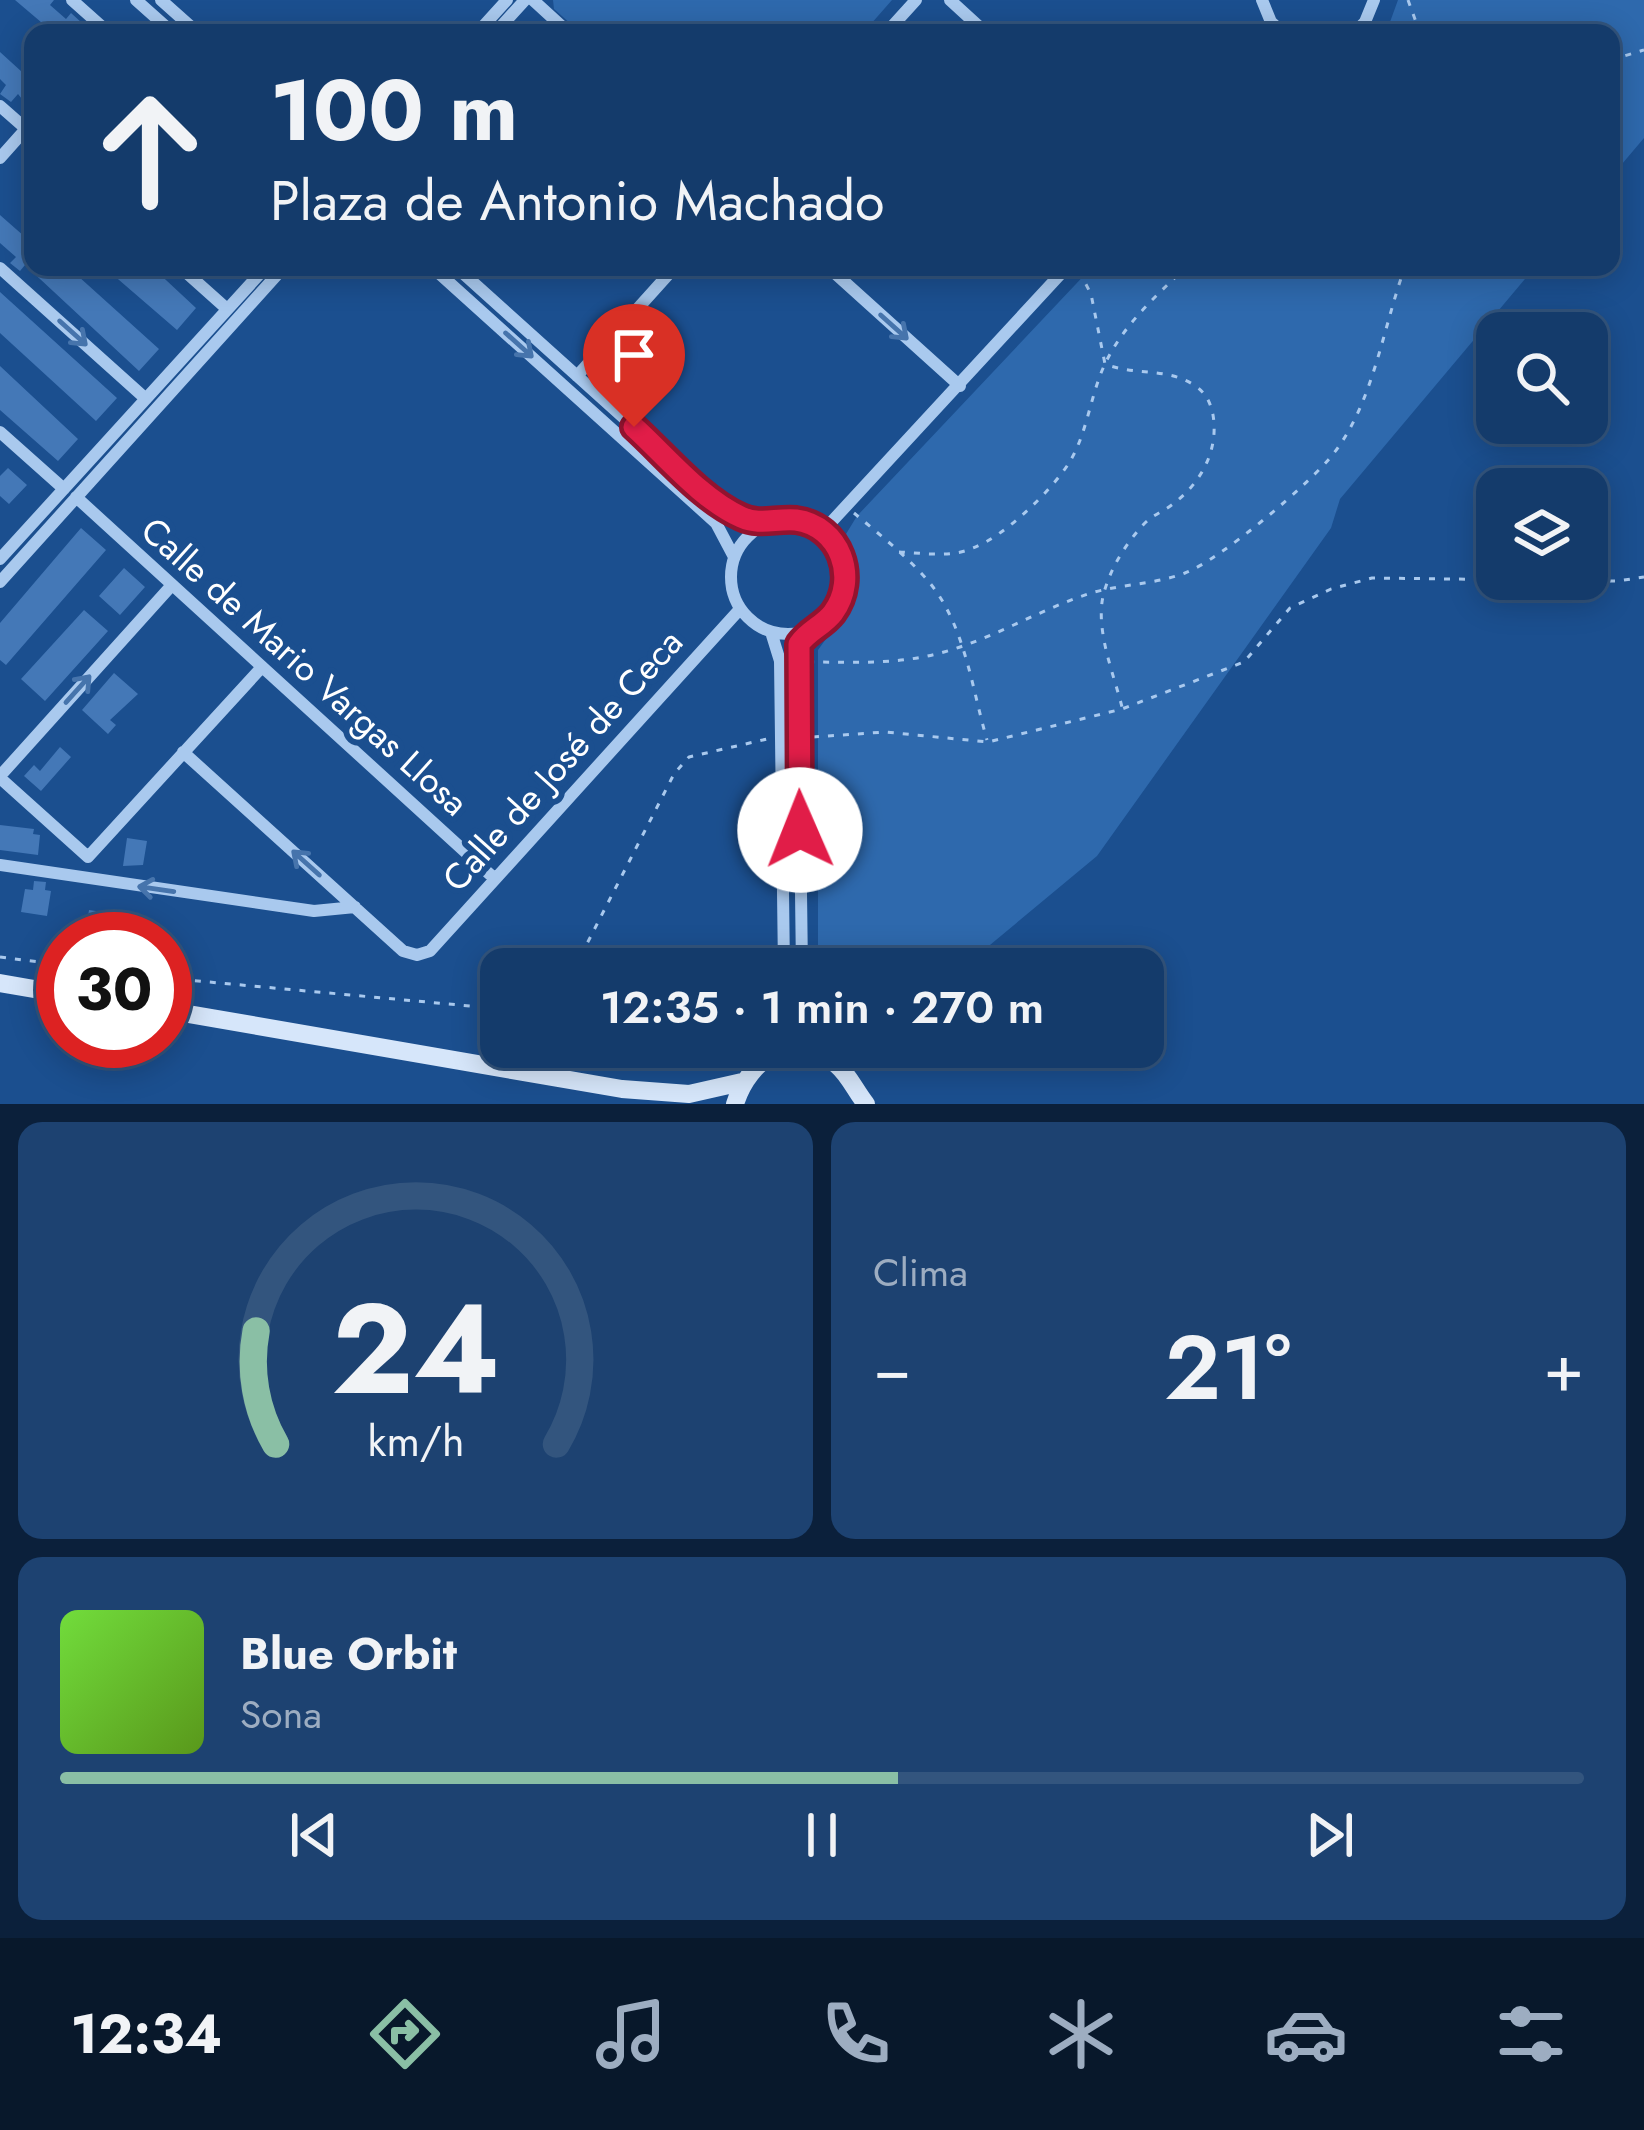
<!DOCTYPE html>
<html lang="es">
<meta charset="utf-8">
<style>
:root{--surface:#143b6b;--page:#1d4271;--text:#f1f3f6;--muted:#9dadc1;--line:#33557e;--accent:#8abfa5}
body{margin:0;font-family:Jost,sans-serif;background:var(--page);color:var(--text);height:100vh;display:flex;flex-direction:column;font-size:45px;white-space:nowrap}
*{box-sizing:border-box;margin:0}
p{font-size:39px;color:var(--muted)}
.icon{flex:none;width:66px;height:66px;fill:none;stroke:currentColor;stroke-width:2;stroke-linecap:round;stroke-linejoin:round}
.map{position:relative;height:1104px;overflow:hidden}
.side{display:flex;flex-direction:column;gap:18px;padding:18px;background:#0b203b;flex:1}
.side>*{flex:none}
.top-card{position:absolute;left:24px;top:24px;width:1596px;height:252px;border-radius:24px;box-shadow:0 6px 30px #0003,0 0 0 3px var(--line);background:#143b6b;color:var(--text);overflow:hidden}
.controls{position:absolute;left:1476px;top:312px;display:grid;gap:24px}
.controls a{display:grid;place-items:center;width:132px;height:132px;border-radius:24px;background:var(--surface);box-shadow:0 6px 30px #0003,0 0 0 3px var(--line);font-size:60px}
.speed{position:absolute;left:36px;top:912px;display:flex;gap:24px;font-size:60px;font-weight:700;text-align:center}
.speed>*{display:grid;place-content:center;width:156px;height:156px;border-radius:50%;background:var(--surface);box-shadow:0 6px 30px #0003,0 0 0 3px var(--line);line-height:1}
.speed .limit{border:18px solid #d22;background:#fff;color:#111}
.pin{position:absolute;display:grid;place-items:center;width:102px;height:102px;color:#fff;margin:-123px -51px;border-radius:50% 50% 50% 0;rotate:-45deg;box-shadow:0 0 12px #0007}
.pin .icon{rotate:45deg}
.me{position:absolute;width:132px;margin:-66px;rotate:359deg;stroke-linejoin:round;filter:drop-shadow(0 0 9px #0008)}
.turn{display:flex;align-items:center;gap:42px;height:252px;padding:0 48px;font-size:54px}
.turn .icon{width:156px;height:156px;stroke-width:2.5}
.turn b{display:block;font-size:84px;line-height:102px}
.big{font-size:90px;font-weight:600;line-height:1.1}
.side .widget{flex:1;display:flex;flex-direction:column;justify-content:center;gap:18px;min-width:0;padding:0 42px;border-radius:24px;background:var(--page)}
.side .dial{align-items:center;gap:0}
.dial svg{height:312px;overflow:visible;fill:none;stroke:var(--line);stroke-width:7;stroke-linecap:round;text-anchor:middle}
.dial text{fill:var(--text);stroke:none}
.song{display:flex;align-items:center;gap:36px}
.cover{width:144px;height:144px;border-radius:18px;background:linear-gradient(135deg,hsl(100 70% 55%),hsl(90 70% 35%))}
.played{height:12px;border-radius:6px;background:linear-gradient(90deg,var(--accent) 55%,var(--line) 55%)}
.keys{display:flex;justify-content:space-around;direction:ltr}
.heat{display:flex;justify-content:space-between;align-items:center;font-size:66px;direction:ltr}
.side .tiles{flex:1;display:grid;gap:18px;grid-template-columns:1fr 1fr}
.widget:last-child{grid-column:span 2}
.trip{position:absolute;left:480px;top:948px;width:684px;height:120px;border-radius:24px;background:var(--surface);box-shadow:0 6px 30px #0003,0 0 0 3px var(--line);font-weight:600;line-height:120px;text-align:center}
.tab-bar{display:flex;height:192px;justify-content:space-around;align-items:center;background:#08182b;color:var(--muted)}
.tab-bar .icon{width:84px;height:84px}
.tab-bar .current{color:var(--accent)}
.tab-bar b{font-size:54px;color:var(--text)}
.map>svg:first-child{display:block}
.green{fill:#2e69ad}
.building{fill:#4478b7}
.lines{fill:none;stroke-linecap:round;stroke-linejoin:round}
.path{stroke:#a9c9ee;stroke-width:3;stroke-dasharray:6 9;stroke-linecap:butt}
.street{stroke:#a9c9ee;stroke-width:12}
.secondary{stroke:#d6e6fa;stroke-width:18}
.oneway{stroke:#4674ac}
.route-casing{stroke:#92132f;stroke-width:30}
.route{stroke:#e11d48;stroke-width:21}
.labels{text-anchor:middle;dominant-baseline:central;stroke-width:12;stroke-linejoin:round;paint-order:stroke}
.street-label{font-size:36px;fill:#fff;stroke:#1b4f8f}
</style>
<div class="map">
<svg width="1644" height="1104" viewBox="0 0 1644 1104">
<rect width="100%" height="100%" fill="#1b4f8f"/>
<!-- green -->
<path class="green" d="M553 0H892L863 33H581L554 9Z
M1398 0H1644V138L1611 177V33H1386Z
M1092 267H1535L1340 499 1331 528 1097 856 961 969H818V650L854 600 846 534 857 516Z"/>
<!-- building -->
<path class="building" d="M15 0H54L50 5 66 19 71 13 82 23 73 33H44L48 28Z
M0 52 33 82 22 99 18 94 11 102 0 94 6 85 0 79Z
M0 215 33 244V267H68L159 349 139 371 25 265 20 271 10 263 16 257 0 243Z
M104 267H152L196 308 177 330Z
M0 292 117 398 96 421 0 333Z
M0 366 78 439 58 461 0 410Z
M8 468 27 485 9 504 0 496V476Z
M81 528 106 550 6 665 0 660V623Z
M124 568 145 587 120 615 99 596Z
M84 610 108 631 45 701 21 679Z
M114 673 138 694 110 720 116 725 108 734 82 710Z
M60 747 71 757 41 791 24 776 34 765 40 771Z
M0 825 34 829 33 834 40 835 38 855 0 850Z
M127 838 147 841 143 865 123 866Z
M34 881 46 882 45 890 51 891 47 916 21 912 25 889 33 890Z
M89 910 142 918 139 937 86 929Z"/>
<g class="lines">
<!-- path -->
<path class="path" d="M1408 0 1420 33
M1611 60 1644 50
M1079 271 1091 294 1105 364C1135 376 1166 367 1194 385 1206 393 1210 401 1213 415 1219 450 1201 483 1173 504 1163 512 1152 515 1143 525 1126 544 1113 564 1105 589 1093 625 1113 671 1122 707
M854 513C879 534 909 558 929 582 965 625 972 689 987 740
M899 552C923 553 951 558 973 548 1005 536 1051 491 1069 463 1087 434 1090 397 1104 366 1123 325 1154 298 1186 267
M808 662C855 662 898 665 944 652 994 638 1039 610 1088 594 1119 584 1153 585 1185 573 1220 560 1311 483 1334 453 1374 401 1383 327 1405 267
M813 737 885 732 988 742 1122 709 1244 662 1290 608 1331 589 1372 578 1618 581 1644 577
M0 957 63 965
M574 969 674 774 689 757 767 739
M165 978 481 1007 501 1001"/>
<!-- street -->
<path class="street" d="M72 0 109 33
M136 0 173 33
M161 0 198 33
M533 0 569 33
M950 0 986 33
M1262 0 1271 22 1283 33
M477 33 507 0
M495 33 525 0
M886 33 916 0
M1354 33 1365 22 1374 0
M0 106 33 135
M0 158 33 121
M180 267 227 309
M432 267 716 523 734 557
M456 267 726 510 747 521 769 523
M828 267 960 386
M0 268 146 399
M577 376 675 267
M0 432 64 489
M76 497 495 879
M731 577a57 57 0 1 1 114 0a57 57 0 1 1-114 0Z
M823 531 1067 267
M0 559 266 267
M0 582 284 267
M771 632 780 661 784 969
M183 752 403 951 417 955 430 951 740 609
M0 776 172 585
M0 778 88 857
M88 857 262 667
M0 865 314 911 355 907
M802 969 798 662 799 644 808 632"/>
<!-- secondary -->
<path class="secondary" d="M0 983 63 994
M165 1010 622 1089 689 1094 742 1082
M735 1104C749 1058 795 1028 837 1065 849 1075 856 1092 866 1104"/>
</g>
<!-- one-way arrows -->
<defs><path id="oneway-shaft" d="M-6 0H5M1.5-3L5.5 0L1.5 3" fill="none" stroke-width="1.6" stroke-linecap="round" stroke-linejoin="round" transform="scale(3)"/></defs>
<g class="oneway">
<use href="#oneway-shaft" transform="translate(894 327) rotate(42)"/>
<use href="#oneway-shaft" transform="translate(73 333) rotate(42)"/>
<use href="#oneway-shaft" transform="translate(519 345) rotate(42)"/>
<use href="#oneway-shaft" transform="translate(78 689) rotate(-48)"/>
<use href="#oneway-shaft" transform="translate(306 863) rotate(-138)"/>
<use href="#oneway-shaft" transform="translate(156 889) rotate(-172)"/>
</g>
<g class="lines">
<defs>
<path id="route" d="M634 427C666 456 701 499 741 517 760 526 776 518 796 520 840 526 859 578 833 613 823 626 809 630 799 644L800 830"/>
</defs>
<!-- route casing -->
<use href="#route" class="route-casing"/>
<!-- route -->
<use href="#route" class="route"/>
</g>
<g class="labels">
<!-- street labels -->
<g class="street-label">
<text transform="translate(305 666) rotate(42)">Calle de Mario Vargas Llosa</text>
<text transform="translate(562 760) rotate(-48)">Calle de José de Ceca</text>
</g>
</g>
</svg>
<div class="controls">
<a><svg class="icon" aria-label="search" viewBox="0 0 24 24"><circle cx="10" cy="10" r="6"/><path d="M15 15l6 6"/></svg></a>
<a><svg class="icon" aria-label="layers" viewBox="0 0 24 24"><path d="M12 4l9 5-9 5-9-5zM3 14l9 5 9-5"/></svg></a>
</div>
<div class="speed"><div class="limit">30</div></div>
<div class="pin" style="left:634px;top:427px;background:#d93025"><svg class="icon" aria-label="arrive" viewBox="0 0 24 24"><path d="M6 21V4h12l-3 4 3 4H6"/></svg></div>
<svg class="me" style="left:800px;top:830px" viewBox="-20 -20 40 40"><circle r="19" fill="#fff"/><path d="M0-13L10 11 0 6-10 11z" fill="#e11d48"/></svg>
<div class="trip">12:35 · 1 min · 270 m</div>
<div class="top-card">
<div class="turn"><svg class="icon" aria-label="ahead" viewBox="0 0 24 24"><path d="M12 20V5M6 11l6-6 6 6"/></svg><div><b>100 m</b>Plaza de Antonio Machado</div></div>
</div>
</div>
<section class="side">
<div class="tiles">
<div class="widget dial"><svg viewBox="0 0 100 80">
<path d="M14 69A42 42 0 1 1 86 69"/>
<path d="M14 69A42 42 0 0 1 9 40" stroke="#8abfa5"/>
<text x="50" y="56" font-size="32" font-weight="700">24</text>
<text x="50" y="72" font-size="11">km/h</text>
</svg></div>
<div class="widget"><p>Clima</p>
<div class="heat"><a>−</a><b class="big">21°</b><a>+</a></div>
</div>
<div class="widget">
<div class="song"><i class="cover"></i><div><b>Blue Orbit</b><p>Sona</p></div></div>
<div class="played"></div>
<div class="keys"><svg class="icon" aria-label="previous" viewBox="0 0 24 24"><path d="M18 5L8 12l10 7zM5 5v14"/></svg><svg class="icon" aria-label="pause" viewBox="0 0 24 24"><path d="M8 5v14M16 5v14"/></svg><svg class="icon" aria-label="next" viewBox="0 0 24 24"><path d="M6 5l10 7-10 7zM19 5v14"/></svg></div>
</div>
</div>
</section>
<nav class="tab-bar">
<b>12:34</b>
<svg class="icon current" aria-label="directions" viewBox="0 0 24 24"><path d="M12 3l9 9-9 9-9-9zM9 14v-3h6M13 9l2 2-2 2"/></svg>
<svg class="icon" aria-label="music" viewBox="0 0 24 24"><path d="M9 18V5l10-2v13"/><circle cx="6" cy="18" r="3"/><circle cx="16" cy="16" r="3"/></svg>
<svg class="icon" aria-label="phone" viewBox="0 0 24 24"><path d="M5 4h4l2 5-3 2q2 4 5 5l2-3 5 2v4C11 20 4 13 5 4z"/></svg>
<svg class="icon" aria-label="climate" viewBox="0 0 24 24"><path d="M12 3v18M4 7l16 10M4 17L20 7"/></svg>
<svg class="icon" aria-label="car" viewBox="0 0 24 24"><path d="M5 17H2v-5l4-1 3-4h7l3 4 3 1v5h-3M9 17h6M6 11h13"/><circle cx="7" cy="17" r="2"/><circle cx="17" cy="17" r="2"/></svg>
<svg class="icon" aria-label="filters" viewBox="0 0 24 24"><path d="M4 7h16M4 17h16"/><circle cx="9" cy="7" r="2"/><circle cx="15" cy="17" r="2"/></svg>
</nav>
